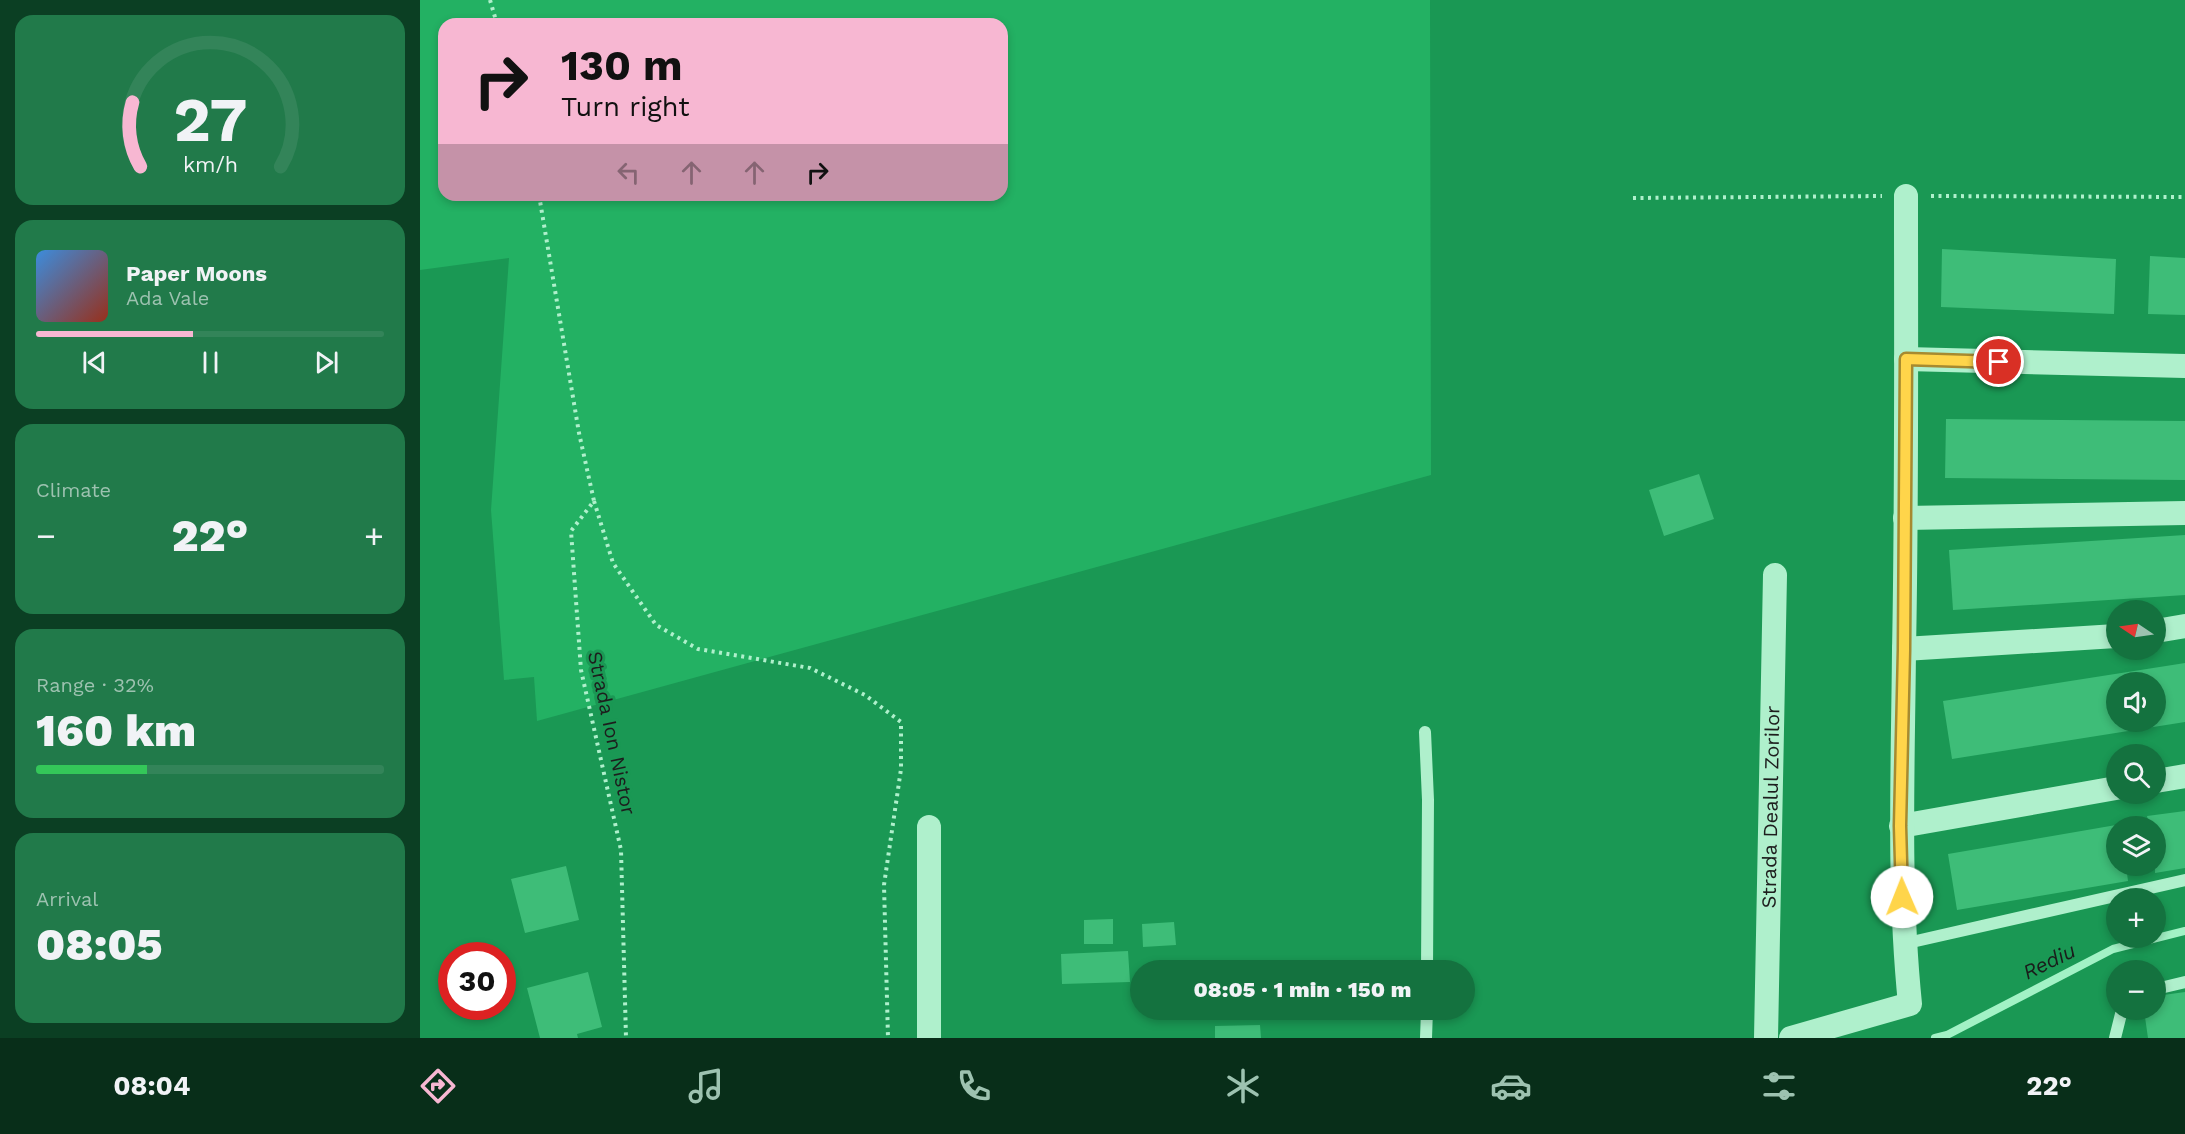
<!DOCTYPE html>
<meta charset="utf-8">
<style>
:root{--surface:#14723f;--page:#217a4a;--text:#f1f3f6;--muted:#9dc2b0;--line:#338459;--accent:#f7b7d2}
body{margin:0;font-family:"Work Sans",sans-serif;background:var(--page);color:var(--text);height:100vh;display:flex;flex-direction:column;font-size:22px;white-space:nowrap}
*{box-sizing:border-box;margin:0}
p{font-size:20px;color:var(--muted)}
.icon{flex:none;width:33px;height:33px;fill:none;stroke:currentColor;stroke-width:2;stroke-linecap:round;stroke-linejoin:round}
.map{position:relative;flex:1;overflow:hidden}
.panel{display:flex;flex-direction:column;gap:15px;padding:15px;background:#0b3f23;width:420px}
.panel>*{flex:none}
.banner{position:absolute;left:18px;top:18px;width:570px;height:183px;border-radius:18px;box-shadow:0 3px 9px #0003;background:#f7b7d2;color:#111;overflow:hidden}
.needle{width:39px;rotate:283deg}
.controls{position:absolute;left:1686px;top:600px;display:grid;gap:12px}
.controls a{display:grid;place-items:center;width:60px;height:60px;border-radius:50%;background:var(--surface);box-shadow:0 3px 9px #0003;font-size:30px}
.speed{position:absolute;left:18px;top:942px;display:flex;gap:12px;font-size:30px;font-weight:700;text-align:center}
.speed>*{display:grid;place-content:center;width:78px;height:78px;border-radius:50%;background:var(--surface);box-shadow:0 3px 9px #0003;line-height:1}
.speed .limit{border:9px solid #d22;background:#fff;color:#111}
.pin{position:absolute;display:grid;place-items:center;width:51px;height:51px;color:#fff;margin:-26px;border:3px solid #fff;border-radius:50%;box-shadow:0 2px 6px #0007}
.me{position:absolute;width:66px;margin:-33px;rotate:359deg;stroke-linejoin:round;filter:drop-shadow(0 0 4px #0008)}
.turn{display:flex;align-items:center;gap:21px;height:126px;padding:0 24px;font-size:27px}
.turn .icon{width:78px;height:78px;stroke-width:2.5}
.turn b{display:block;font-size:42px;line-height:51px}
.lanes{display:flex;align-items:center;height:57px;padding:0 24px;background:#0003;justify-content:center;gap:30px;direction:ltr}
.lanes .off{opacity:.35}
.big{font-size:45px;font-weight:800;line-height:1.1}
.panel .tile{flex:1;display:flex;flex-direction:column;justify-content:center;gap:9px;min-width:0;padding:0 21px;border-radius:18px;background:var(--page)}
.panel .dial{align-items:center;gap:0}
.dial svg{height:156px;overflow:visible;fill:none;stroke:var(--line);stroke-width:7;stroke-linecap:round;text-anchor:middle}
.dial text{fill:var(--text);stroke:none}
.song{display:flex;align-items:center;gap:18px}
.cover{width:72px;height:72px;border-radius:9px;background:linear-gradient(135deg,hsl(210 70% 55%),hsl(10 70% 35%))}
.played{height:6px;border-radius:3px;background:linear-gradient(90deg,var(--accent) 45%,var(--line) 45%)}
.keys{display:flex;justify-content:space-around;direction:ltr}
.heat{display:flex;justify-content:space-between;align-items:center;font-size:33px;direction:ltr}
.charge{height:9px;border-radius:4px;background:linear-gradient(90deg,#34c759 32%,var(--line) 0)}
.trip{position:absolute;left:710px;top:960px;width:345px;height:60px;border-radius:30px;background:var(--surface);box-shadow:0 3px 9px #0003;font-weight:800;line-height:60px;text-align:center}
.dock{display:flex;height:96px;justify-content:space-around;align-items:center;background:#082e19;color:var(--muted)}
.dock .icon{width:42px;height:42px}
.dock .current{color:var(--accent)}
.dock b{font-size:27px;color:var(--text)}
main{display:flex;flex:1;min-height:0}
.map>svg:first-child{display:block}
.green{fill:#23b163;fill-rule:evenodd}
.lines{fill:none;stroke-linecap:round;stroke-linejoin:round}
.stream{stroke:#a2f2c5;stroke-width:8}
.building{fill:#3ebd78;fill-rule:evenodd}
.path{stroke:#aff0cc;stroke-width:4;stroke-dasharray:3 4.5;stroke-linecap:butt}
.lane{stroke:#aff0cc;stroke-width:12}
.street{stroke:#aff0cc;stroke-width:24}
.route-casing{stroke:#a68a30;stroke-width:15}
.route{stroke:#ffd54a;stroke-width:10}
.labels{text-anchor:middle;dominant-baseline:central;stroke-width:6;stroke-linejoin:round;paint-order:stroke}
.street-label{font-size:20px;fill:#1d1d1d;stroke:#1a9854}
.water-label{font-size:21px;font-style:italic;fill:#1a1c1b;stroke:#1a9854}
</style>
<main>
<section class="panel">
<div class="tile dial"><svg viewBox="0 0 100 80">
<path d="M14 69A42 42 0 1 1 86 69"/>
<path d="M14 69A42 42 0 0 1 10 36" stroke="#f7b7d2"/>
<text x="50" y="56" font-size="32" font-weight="700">27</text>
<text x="50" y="72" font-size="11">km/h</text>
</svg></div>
<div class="tile">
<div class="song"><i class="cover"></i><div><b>Paper Moons</b><p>Ada Vale</p></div></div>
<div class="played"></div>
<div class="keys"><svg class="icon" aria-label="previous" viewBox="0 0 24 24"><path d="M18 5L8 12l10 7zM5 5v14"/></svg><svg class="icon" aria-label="pause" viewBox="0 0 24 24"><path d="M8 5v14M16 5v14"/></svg><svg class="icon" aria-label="next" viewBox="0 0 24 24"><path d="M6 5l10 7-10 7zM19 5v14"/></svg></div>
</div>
<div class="tile"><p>Climate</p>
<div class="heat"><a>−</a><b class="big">22°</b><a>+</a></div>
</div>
<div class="tile"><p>Range · 32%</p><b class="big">160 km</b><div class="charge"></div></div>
<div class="tile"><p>Arrival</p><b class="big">08:05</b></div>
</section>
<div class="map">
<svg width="1765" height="1038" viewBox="0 0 1765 1038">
<rect width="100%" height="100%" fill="#1a9854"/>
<!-- green -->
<path class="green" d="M0 0H1010L1011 475 117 721 114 677 84 680 71 510 89 258 0 270ZM24 24H582V195H24Z"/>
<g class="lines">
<!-- stream -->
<path class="stream" d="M1515 1038 1527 1035 1693 949 1765 931"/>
</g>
<!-- building -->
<path class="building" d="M1522 249 1696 259 1694 314 1521 307Z
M1730 256 1765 258V315L1728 314Z
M1526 419 1765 421V480L1525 478Z
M1279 474 1294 519 1244 536 1229 490Z
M1765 535V595L1533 610 1529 550Z
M1765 663V722L1532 759 1523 701ZM1696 682H1736V722H1696Z
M1765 811V868L1735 873 1736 826H1729L1727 816Z
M1696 825V866H1706L1708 881 1537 910 1528 854Z
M146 866 159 920 105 933 91 879Z
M693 919V944H664V920Z
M754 922 756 945 723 947 722 924Z
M708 951 710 982 642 984 641 954Z
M168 972 182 1027 157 1034 158 1038H120L107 988Z
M1765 992V1038H1728L1724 1010H1736V996Z
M840 1025 841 1038H795V1026Z"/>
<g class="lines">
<!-- path -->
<path class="path" d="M70 0 77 24
M119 195 159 433 174 501 151 531 161 670 201 850 206 1038
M1511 196 1765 197
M1213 198 1462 196
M174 501 193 563 236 625 278 649 390 668 445 695 481 722V769L464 885 468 1038"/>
<!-- lane -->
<path class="lane" d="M1005 732 1008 800 1007 970
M1483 944 1765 880
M1736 989 1765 982
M1006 1038 1007 1010
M1695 1038 1702 1010"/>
<!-- street -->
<g class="street">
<path d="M1486 359 1765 366"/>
<path d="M1485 518 1765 513"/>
<path d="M1736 631 1765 626"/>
<path d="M1484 649 1696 636"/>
<path d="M1736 781 1765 776"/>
<path d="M1481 826 1696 788"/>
<path d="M509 1038V827"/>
<path id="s1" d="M1346 1038 1355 575"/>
<path d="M1371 1038 1490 1004C1478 886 1483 769 1484 650 1487 499 1486 347 1486 196"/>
</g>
</g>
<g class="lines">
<defs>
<path id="route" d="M1482 897 1480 826 1484 650 1486 359 1579 362"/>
</defs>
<!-- route casing -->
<use href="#route" class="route-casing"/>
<!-- route -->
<use href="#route" class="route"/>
</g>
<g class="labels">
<!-- street labels -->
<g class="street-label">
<text transform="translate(192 733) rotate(78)">Strada Ion Nistor</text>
<text stroke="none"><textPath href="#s1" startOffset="231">Strada Dealul Zorilor</textPath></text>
</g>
<!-- water labels -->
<g class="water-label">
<text transform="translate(1629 961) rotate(-26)">Rediu</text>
</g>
</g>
</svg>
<div class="controls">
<a><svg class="needle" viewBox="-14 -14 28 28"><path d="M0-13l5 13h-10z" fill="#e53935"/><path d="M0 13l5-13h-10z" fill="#9dc2b0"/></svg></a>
<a><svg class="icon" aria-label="sound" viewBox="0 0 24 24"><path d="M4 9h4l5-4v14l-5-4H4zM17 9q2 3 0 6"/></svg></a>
<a><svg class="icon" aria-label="search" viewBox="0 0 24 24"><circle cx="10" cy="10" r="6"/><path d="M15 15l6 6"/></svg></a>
<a><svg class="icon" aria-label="layers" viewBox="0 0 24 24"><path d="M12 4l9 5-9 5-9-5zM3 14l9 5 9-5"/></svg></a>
<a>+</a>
<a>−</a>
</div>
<div class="speed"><div class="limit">30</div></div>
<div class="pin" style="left:1579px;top:362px;background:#d93025"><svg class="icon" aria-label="arrive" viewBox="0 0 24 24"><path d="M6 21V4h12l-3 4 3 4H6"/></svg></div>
<svg class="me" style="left:1482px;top:897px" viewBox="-20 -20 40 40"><circle r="19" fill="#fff"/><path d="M0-13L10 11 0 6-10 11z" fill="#ffd54a"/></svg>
<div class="trip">08:05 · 1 min · 150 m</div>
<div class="banner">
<div class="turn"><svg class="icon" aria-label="right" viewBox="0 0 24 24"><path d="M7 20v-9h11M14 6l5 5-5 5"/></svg><div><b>130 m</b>Turn right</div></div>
<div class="lanes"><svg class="icon off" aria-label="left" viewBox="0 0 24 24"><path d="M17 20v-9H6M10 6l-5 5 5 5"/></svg><svg class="icon off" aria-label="ahead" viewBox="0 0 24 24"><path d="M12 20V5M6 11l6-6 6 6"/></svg><svg class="icon off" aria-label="ahead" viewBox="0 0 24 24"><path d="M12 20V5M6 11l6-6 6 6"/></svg><svg class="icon" aria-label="right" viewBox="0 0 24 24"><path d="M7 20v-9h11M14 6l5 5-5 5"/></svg></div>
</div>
</div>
</main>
<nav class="dock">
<b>08:04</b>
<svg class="icon current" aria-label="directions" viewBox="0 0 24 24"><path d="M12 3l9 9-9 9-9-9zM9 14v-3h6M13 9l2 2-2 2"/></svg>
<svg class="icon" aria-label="music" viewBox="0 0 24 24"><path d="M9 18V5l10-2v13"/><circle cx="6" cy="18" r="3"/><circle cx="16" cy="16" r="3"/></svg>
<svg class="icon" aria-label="phone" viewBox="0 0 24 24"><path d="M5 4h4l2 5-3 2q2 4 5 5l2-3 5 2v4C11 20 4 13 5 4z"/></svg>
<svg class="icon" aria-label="climate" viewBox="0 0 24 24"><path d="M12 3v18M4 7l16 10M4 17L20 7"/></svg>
<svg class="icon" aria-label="car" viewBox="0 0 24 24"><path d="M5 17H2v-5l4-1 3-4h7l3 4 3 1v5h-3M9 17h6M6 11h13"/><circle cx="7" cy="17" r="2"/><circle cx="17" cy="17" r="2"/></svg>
<svg class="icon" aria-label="filters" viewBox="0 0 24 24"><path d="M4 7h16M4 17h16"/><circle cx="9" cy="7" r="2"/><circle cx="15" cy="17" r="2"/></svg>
<b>22°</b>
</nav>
